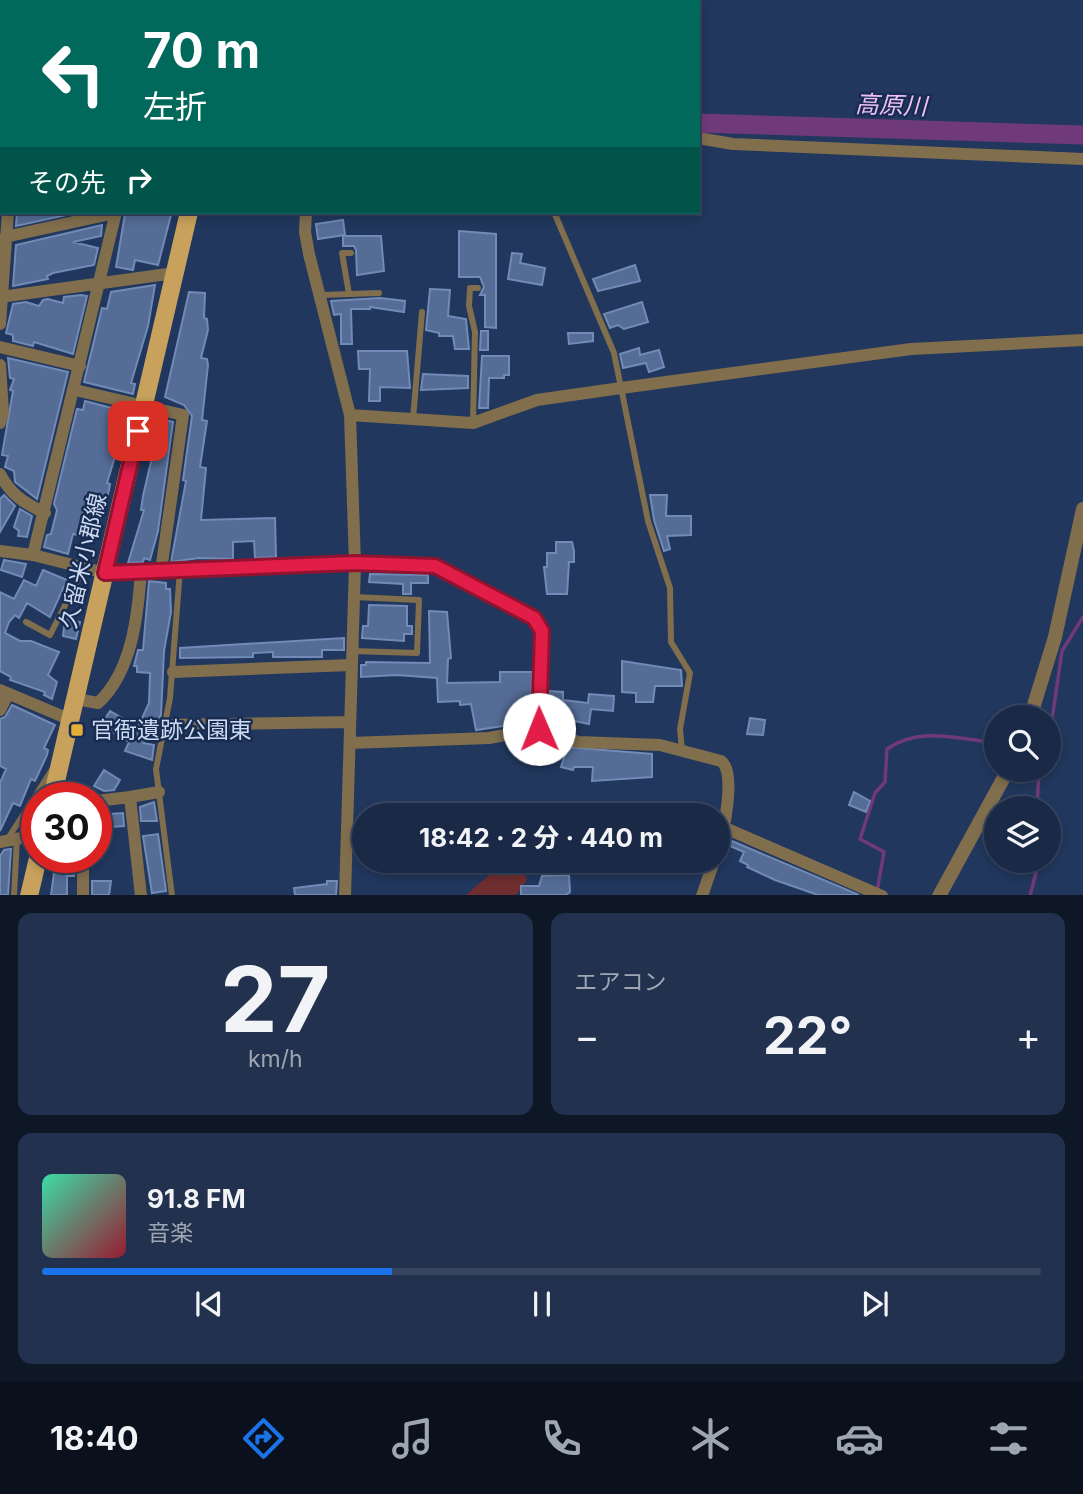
<!DOCTYPE html>
<html lang="ja">
<meta charset="utf-8">
<style>
:root{--surface:#192946;--page:#22314d;--text:#f1f3f6;--muted:#9fa6b3;--line:#37455f;--accent:#1a73e8}
body{margin:0;font-family:Inter,"Noto Sans JP",sans-serif;background:var(--page);color:var(--text);height:100vh;display:flex;flex-direction:column;font-size:26px;white-space:nowrap}
*{box-sizing:border-box;margin:0}
p{font-size:23px;color:var(--muted)}
.icon{flex:none;width:38px;height:38px;fill:none;stroke:currentColor;stroke-width:2;stroke-linecap:round;stroke-linejoin:round}
.map{position:relative;height:895px;overflow:hidden}
.side{display:flex;flex-direction:column;gap:18px;padding:18px;background:#0e1726;flex:1}
.side>*{flex:none}
.top-card{position:absolute;left:0px;top:0px;width:700px;height:214px;box-shadow:0 4px 10px #0003,0 0 0 2px var(--line);background:#00695c;color:#fff;overflow:hidden}
.controls{position:absolute;left:984px;top:705px;display:grid;gap:14px}
.controls a{display:grid;place-items:center;width:77px;height:77px;border-radius:50%;background:var(--surface);box-shadow:0 4px 10px #0003,0 0 0 2px var(--line);font-size:35px}
.speed{position:absolute;left:21px;top:782px;display:flex;gap:14px;font-size:35px;font-weight:700;text-align:center}
.speed>*{display:grid;place-content:center;width:91px;height:91px;border-radius:50%;background:var(--surface);box-shadow:0 4px 10px #0003,0 0 0 2px var(--line);line-height:1}
.speed .limit{border:10px solid #d22;background:#fff;color:#111}
.pin{position:absolute;display:grid;place-items:center;width:60px;height:60px;color:#fff;margin:-30px;border-radius:14px;box-shadow:0 4px 10px #0006}
.me{position:absolute;width:77px;margin:-38px;rotate:359deg;stroke-linejoin:round;filter:drop-shadow(0 0 5px #0008)}
.turn{display:flex;align-items:center;gap:24px;height:147px;padding:0 28px;font-size:32px}
.turn .icon{width:91px;height:91px;stroke-width:2.5}
.turn b{display:block;font-size:49px;line-height:60px}
.then{display:flex;align-items:center;height:66px;padding:0 28px;background:#0003;gap:14px;font-size:26px}
.big{font-size:52px;font-weight:700;line-height:1.1}
.side .widget{flex:1;display:flex;flex-direction:column;justify-content:center;gap:10px;min-width:0;padding:0 24px;border-radius:14px;background:var(--page)}
.side .dial{align-items:center;gap:0}
.dial b{font-size:91px;line-height:1}
.song{display:flex;align-items:center;gap:21px}
.cover{width:84px;height:84px;border-radius:10px;background:linear-gradient(135deg,hsl(160 70% 55%),hsl(350 70% 35%))}
.played{height:7px;border-radius:4px;background:linear-gradient(90deg,var(--accent) 35%,var(--line) 35%)}
.keys{display:flex;justify-content:space-around;direction:ltr}
.heat{display:flex;justify-content:space-between;align-items:center;font-size:38px;direction:ltr}
.side .tiles{flex:1;display:grid;gap:18px;grid-template-columns:1fr 1fr}
.widget:last-child{grid-column:span 2}
.trip{position:absolute;left:352px;top:803px;width:378px;height:70px;border-radius:35px;background:var(--surface);box-shadow:0 4px 10px #0003,0 0 0 2px var(--line);font-weight:700;line-height:70px;text-align:center}
.tab-bar{display:flex;height:112px;justify-content:space-around;align-items:center;background:#0a101c;color:var(--muted)}
.tab-bar .icon{width:49px;height:49px}
.tab-bar .on{color:var(--accent)}
.tab-bar b{font-size:32px;color:var(--text)}
.map>svg:first-child{display:block}
.green{fill:#6e2e30}
.lines{fill:none;stroke-linecap:round;stroke-linejoin:round}
.stream{stroke:#703a7a;stroke-width:3.5}
.river{stroke:#703a7a;stroke-width:19}
.building{fill:#546c96;stroke:#718bb6;stroke-width:2}
.service{stroke:#806e4d;stroke-width:6}
.minor{stroke:#806e4d;stroke-width:12}
.tertiary{stroke:#806e4d;stroke-width:14}
.primary{stroke:#c8a25c;stroke-width:18}
.route-casing{stroke:#92132f;stroke-width:18}
.route{stroke:#e11d48;stroke-width:12}
.poi-dot{fill:#e6ad36;stroke:#182c51;stroke-width:2.5}
.labels{text-anchor:middle;dominant-baseline:central;stroke-width:5;stroke-linejoin:round;paint-order:stroke}
.street-label{font-size:23px;fill:#cddbf2;stroke:#182c51}
.poi-label{font-size:23px;fill:#cddbf2;stroke:#182c51;text-anchor:start}
.water-label{font-size:24px;font-style:italic;fill:#eec0f6;stroke:#182c51}
</style>
<div class="map">
<svg width="1083" height="896" viewBox="0 0 1083 896">
<rect width="100%" height="100%" fill="#21375d"/>
<!-- green -->
<path class="green" d="M503 865 522 867 527 880 516 895 465 896C469 892 498 867 503 865Z"/>
<g class="lines">
<!-- stream -->
<path class="stream" d="M1048 747 1062 651 1083 617
M1037 808 1039 770
M877 891 884 852 860 839 875 793 885 782 887 749C919 727 954 738 989 742L996 746
M1030 896 1039 861"/>
<!-- river -->
<path class="river" d="M552 0 553 2
M698 123 1083 135"/>
</g>
<!-- building -->
<path class="building" d="M17 212H80L16 226Z
M131 212H163L171 215 158 265 135 260 133 270 116 267 125 214 130 215Z
M343 220 345 235 318 239 316 224Z
M102 225 101 236 73 242 98 248 94 265 53 273 47 276 48 279 13 286 16 245Z
M459 231 496 234V328L485 327V295H480L484 287 480 277H459Z
M343 236H381L384 271 357 275 356 250 354 246H343Z
M512 253 522 254 520 263 545 268 542 285 508 279Z
M635 265 640 281 598 291 593 279Z
M155 285 148 326 131 383 135 384 133 394 84 382 102 308 107 309 111 292Z
M430 289 450 290 448 316 466 319 469 349H455L453 336H439V333L426 330Z
M189 292 205 293 204 318 207 319 208 330 201 358 207 359 208 365 202 420 207 421 200 467 206 468 201 520 275 518 276 557 255 558 254 541 233 542V559L199 558 171 562 186 481 183 480 192 416 184 405 165 397Z
M81 295 87 296 73 354 34 342 33 346 13 341V335L6 333 13 304 26 302 39 306 43 300 48 299 63 303 64 297Z
M380 298 405 301 404 312 370 307V309H351L352 344H341V314L334 315 331 301Z
M642 302 648 322 624 329 618 325 610 328 604 314Z
M481 331H488V350H480Z
M568 333H593V341L569 344Z
M639 348 640 355 659 350 664 367 649 372 646 363 623 368 620 354Z
M358 351H407L410 388 380 387V401H369L370 369H359Z
M482 356H509V375H504V378H489L488 408H479Z
M8 358 68 372 37 499 15 482 14 471 5 467 8 456 2 455 13 391 10 390 14 379 10 378Z
M423 374 468 376V388L421 390Z
M85 401 127 412 114 450H117L107 483 110 484 109 490 95 539 73 534 68 554 44 547 47 535 51 534 57 510 54 504 77 409 83 410Z
M161 419 173 422 158 531 150 560 144 558 143 562 128 563 144 510H141L143 496Z
M4 495 15 506 0 532V499Z
M650 495H667L666 516H691V535L667 536 670 549 664 551 654 520Z
M20 509 32 516 27 537 18 536 19 531 14 527Z
M556 542H572L574 551V562H569L567 594H547L544 567H547V553H556Z
M4 560 26 564 22 577 1 570Z
M43 570 67 580 50 617 27 603 19 618 15 615 9 622 5 633 20 641H31L59 652 48 675 57 682 52 699 44 695 45 692 10 680 11 677 0 671V592L14 599 24 580 36 586Z
M370 574 428 575V583H411V594H403V584L369 582Z
M149 581 166 583V589H170L171 612 164 651 161 715 144 743 154 745 152 760 125 751 129 742 101 725 110 711 138 727 149 703 150 673 137 672V666H134L138 650H143Z
M369 605 407 606V626H412V634H404V641L362 638 363 626H368Z
M429 611 447 612 451 658 448 659 447 683 500 682V672H532L531 707 516 706 517 724 476 730 471 704 460 705V701L438 702 437 678 397 675 361 677V665H366V662L430 663Z
M65 619 80 622 76 639 63 636Z
M344 638V650H322V657H273V652L253 653V657L180 658V648Z
M622 661 681 670 682 686H655L653 702H636V693L622 692Z
M549 691 563 692V700L588 703 589 694 614 696 613 711 591 709 589 724 564 719 565 710 548 709Z
M12 705 55 725 44 748 48 750 47 755 35 781 31 779 20 806 13 803 0 831V783L6 769 0 766V719L5 717Z
M750 718 765 720 763 735 747 734Z
M567 747 652 754V777L592 781 593 767H574L573 770 561 767Z
M104 770 120 780 114 790 104 791 94 786Z
M854 792 870 801 866 812 849 805Z
M154 802 157 821H141L140 807Z
M123 813 124 826 96 828V815Z
M158 834 166 891 152 893 143 836Z
M732 841 859 895H818L775 880 747 867 748 865 740 861 744 852 730 846Z
M11 849 8 895H0V856L4 850Z
M56 858H66V863H74V876H67V895H51Z
M569 875 570 892 566 895H521V886H539L542 876Z
M92 881H111L109 895H92Z
M327 881H337L336 895H295L294 888 327 884Z"/>
<g class="lines">
<!-- service -->
<path class="service" d="M554 212 614 353 648 521 670 588 671 642 690 673 680 729 682 750
M349 294 342 253H351
M322 295 379 293
M413 419 422 312
M473 423 475 332 469 306 470 288H478
M26 622 50 635 84 568
M352 651 417 653 419 600 354 597
M7 840 53 768
M14 896 17 838
M172 896 156 769 170 698 180 570"/>
<!-- minor -->
<path class="minor" d="M185 0V2
M531 0 532 2
M23 2 30 0
M698 138 733 144 1083 159
M306 212 305 232 309 254 350 415 355 564 345 896
M5 237 115 213
M0 297 175 273
M0 324 8 212
M0 347 80 366
M0 365 3 412 0 423
M75 390 183 415 161 571
M350 415 473 423 537 400 621 388 911 349 1083 340
M0 474C10 494 24 503 45 513
M0 551 33 555 105 573 355 563
M33 555 116 212
M355 564 434 566 534 618 542 631 539 729
M173 672 351 665
M0 690 71 720
M76 699 98 703C132 672 138 615 141 571
M0 710 8 694
M164 725 350 722
M350 743 489 738 539 729 578 742 660 745 721 761C737 772 723 834 718 851
M130 797 159 792
M96 801 130 797 141 896
M725 828 882 896
M0 842 37 835
M83 858V896
M702 896 714 861"/>
<!-- tertiary -->
<path class="tertiary" d="M1030 718 1055 637 1083 509
M939 896 1008 770"/>
<!-- primary -->
<path class="primary" d="M239 2V0
M52 798 189 212
M29 896 38 858"/>
</g>
<g class="lines">
<defs>
<path id="route" d="M138 431 105 573 355 563 435 566 534 618 542 631 539 729"/>
</defs>
<!-- route casing -->
<use href="#route" class="route-casing"/>
<!-- route -->
<use href="#route" class="route"/>
</g>
<!-- markers -->
<rect class="poi-dot" x="70" y="723" width="14" height="14" rx="3.5"/>
<g class="labels">
<!-- street labels -->
<g class="street-label">
<text transform="translate(83 561) rotate(-77)">久留米小郡線</text>
</g>
<!-- poi labels -->
<g class="poi-label">
<text x="91" y="730">官衙遺跡公園東</text>
</g>
<!-- water labels -->
<g class="water-label">
<text transform="translate(891 105) rotate(2)">高原川</text>
</g>
</g>
</svg>
<div class="controls">
<a><svg class="icon" aria-label="search" viewBox="0 0 24 24"><circle cx="10" cy="10" r="6"/><path d="M15 15l6 6"/></svg></a>
<a><svg class="icon" aria-label="layers" viewBox="0 0 24 24"><path d="M12 4l9 5-9 5-9-5zM3 14l9 5 9-5"/></svg></a>
</div>
<div class="speed"><div class="limit">30</div></div>
<div class="pin" style="left:138px;top:431px;background:#d93025"><svg class="icon" aria-label="arrive" viewBox="0 0 24 24"><path d="M6 21V4h12l-3 4 3 4H6"/></svg></div>
<svg class="me" style="left:539px;top:729px" viewBox="-20 -20 40 40"><circle r="19" fill="#fff"/><path d="M0-13L10 11 0 6-10 11z" fill="#e11d48"/></svg>
<div class="trip">18:42 · 2 分 · 440 m</div>
<div class="top-card">
<div class="turn"><svg class="icon" aria-label="left" viewBox="0 0 24 24"><path d="M17 20v-9H6M10 6l-5 5 5 5"/></svg><div><b>70 m</b>左折</div></div>
<div class="then">その先<svg class="icon" aria-label="right" viewBox="0 0 24 24"><path d="M7 20v-9h11M14 6l5 5-5 5"/></svg></div>
</div>
</div>
<section class="side">
<div class="tiles">
<div class="widget dial"><b>27</b><p>km/h</p></div>
<div class="widget"><p>エアコン</p>
<div class="heat"><a>−</a><b class="big">22°</b><a>+</a></div>
</div>
<div class="widget">
<div class="song"><i class="cover"></i><div><b>91.8 FM</b><p>音楽</p></div></div>
<div class="played"></div>
<div class="keys"><svg class="icon" aria-label="previous" viewBox="0 0 24 24"><path d="M18 5L8 12l10 7zM5 5v14"/></svg><svg class="icon" aria-label="pause" viewBox="0 0 24 24"><path d="M8 5v14M16 5v14"/></svg><svg class="icon" aria-label="next" viewBox="0 0 24 24"><path d="M6 5l10 7-10 7zM19 5v14"/></svg></div>
</div>
</div>
</section>
<nav class="tab-bar">
<b>18:40</b>
<svg class="icon on" aria-label="directions" viewBox="0 0 24 24"><path d="M12 3l9 9-9 9-9-9zM9 14v-3h6M13 9l2 2-2 2"/></svg>
<svg class="icon" aria-label="music" viewBox="0 0 24 24"><path d="M9 18V5l10-2v13"/><circle cx="6" cy="18" r="3"/><circle cx="16" cy="16" r="3"/></svg>
<svg class="icon" aria-label="phone" viewBox="0 0 24 24"><path d="M5 4h4l2 5-3 2q2 4 5 5l2-3 5 2v4C11 20 4 13 5 4z"/></svg>
<svg class="icon" aria-label="climate" viewBox="0 0 24 24"><path d="M12 3v18M4 7l16 10M4 17L20 7"/></svg>
<svg class="icon" aria-label="car" viewBox="0 0 24 24"><path d="M5 17H2v-5l4-1 3-4h7l3 4 3 1v5h-3M9 17h6M6 11h13"/><circle cx="7" cy="17" r="2"/><circle cx="17" cy="17" r="2"/></svg>
<svg class="icon" aria-label="filters" viewBox="0 0 24 24"><path d="M4 7h16M4 17h16"/><circle cx="9" cy="7" r="2"/><circle cx="15" cy="17" r="2"/></svg>
</nav>
